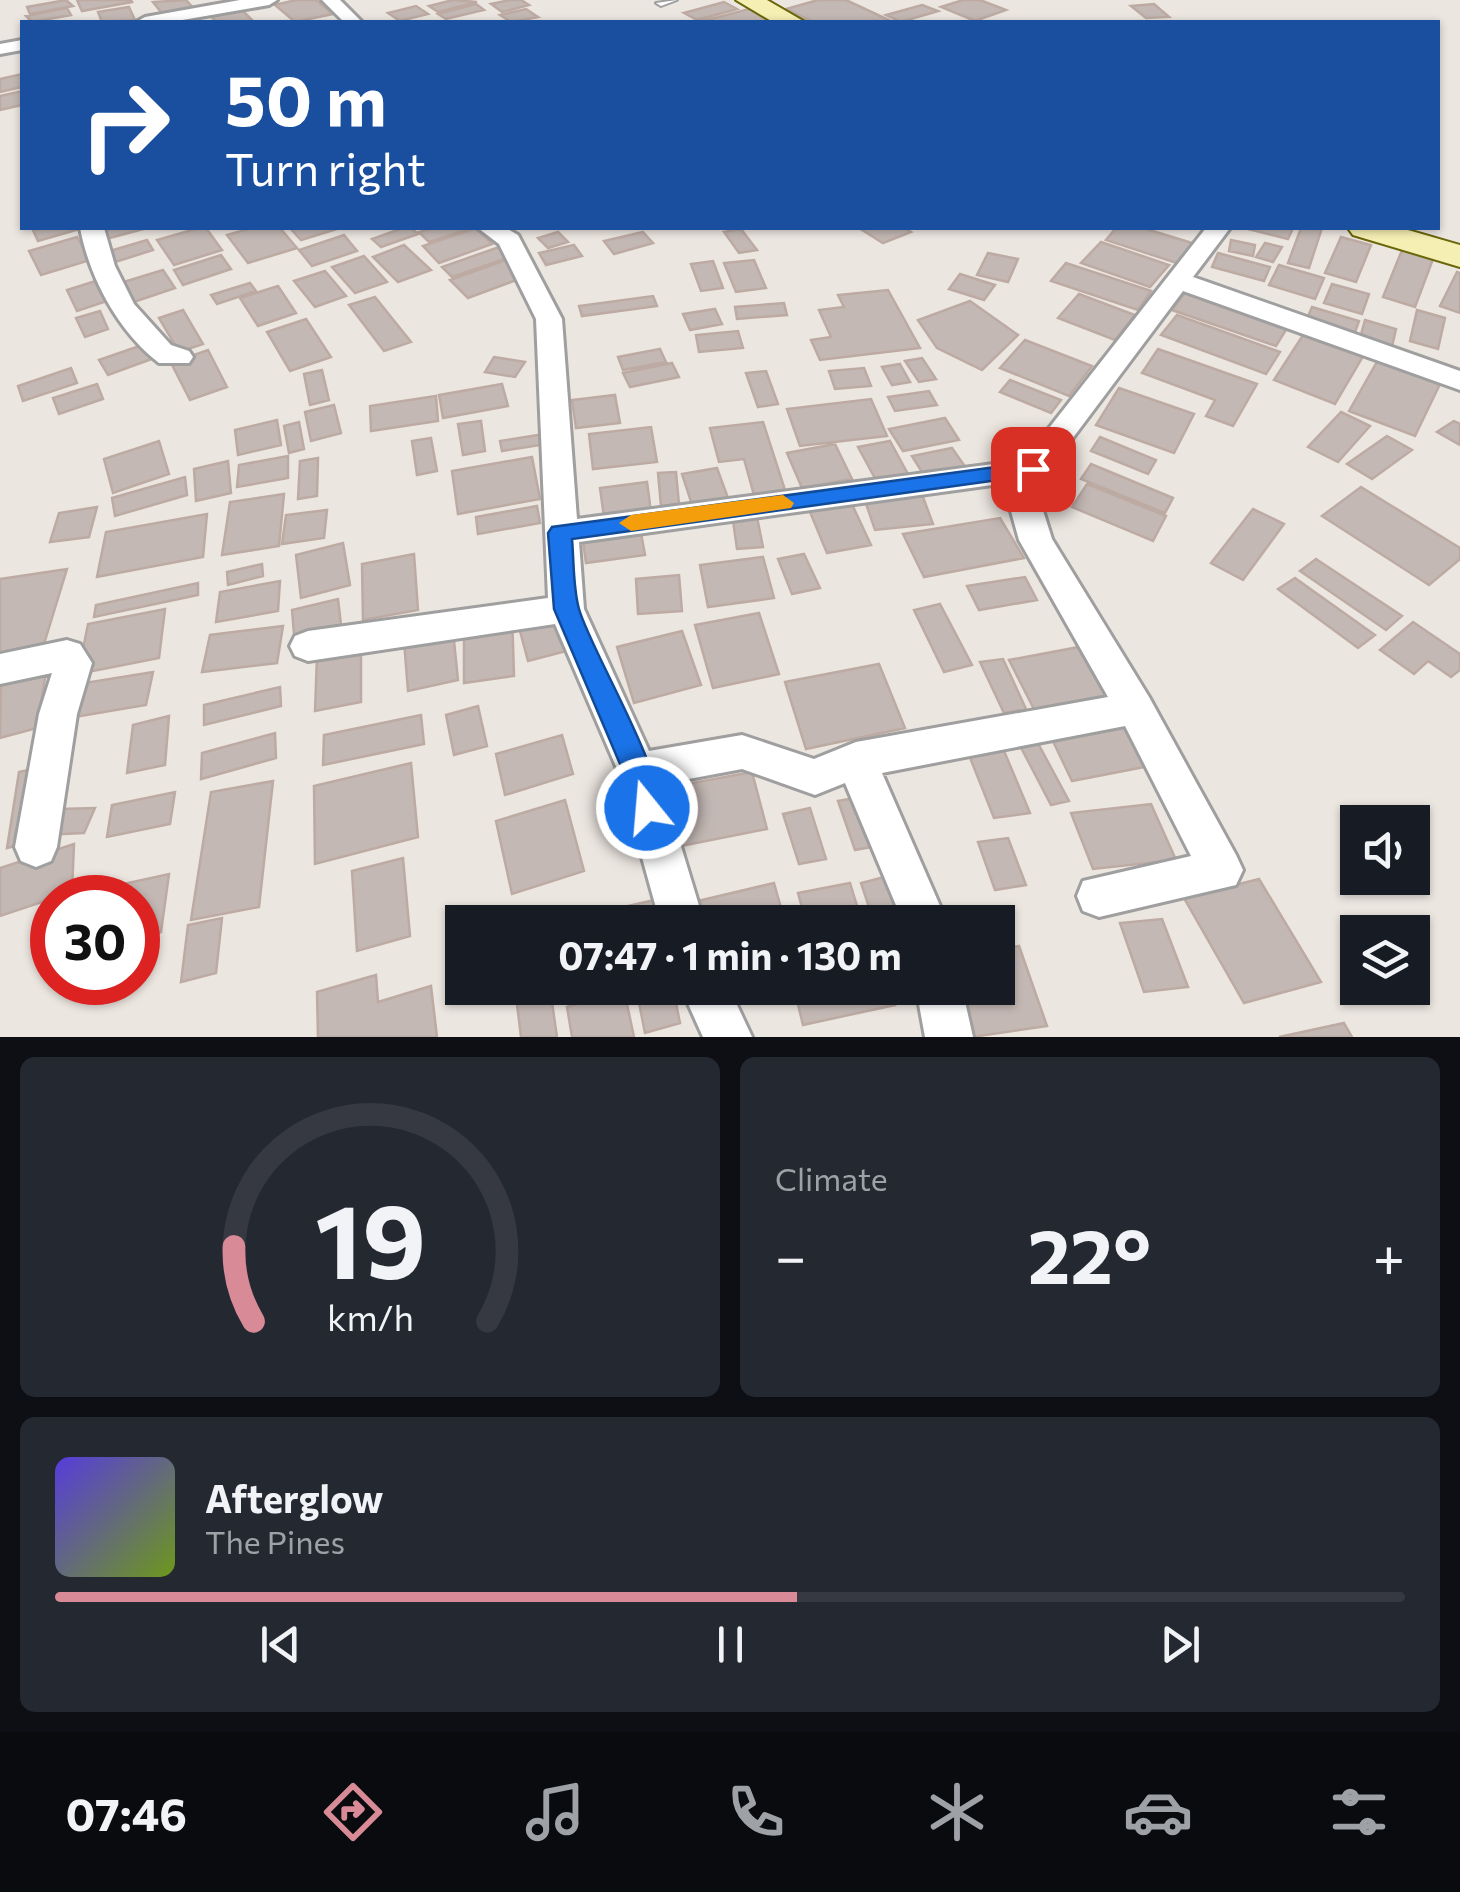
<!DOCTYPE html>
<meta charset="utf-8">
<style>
:root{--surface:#171b24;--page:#242831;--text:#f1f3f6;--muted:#9ea1a6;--line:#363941;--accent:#d98a97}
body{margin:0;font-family:Commissioner,sans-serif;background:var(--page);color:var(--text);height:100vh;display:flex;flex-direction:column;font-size:38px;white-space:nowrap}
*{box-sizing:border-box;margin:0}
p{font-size:32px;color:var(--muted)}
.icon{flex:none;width:55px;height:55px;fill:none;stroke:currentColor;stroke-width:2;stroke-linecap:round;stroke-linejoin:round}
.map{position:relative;height:1037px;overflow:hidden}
.side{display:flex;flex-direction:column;gap:20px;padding:20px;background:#0d0f14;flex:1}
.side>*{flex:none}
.guide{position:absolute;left:20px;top:20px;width:1420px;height:210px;border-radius:0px;box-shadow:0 2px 8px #0004;background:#1a4fa0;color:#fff;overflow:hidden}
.fabs{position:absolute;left:1340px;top:805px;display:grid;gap:20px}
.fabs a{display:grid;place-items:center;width:90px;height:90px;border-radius:0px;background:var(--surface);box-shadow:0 2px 8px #0004;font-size:50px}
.speed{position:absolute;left:30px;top:875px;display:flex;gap:20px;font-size:50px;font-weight:700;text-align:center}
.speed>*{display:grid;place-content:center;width:130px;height:130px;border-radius:50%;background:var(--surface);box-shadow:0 2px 8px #0004;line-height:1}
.speed .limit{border:15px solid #d22;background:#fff;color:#111}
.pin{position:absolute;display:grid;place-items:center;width:85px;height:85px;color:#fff;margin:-42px;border-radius:20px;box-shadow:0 5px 15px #0006}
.me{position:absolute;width:110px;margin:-55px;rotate:343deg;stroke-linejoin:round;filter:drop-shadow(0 0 8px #0008)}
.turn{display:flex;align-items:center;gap:35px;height:210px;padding:0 40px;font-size:45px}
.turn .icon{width:130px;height:130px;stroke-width:2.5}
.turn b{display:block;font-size:70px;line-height:85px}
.big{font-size:75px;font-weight:700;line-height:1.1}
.side .card{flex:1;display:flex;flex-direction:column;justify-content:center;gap:15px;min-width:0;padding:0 35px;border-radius:15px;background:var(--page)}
.side .dial{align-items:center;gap:0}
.dial svg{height:260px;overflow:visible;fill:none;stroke:var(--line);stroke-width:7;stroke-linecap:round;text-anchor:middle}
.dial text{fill:var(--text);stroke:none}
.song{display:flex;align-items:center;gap:30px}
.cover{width:120px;height:120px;border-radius:15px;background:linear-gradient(135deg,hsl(250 70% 55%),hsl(80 70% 35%))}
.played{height:10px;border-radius:5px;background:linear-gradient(90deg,var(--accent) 55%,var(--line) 55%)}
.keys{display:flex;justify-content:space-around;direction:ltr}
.heat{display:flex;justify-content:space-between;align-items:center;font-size:55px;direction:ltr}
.side .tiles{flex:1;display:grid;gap:20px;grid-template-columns:1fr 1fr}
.card:last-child{grid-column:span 2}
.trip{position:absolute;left:445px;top:905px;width:570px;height:100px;border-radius:0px;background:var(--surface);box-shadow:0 2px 8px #0004;font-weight:700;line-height:100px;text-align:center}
.tabs{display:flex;height:160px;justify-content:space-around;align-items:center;background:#090b0e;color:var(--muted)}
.tabs .icon{width:70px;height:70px}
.tabs .on{color:var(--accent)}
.tabs b{font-size:45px;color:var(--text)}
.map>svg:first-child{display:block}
.building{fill:#c3b8b4;stroke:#bdaba3;stroke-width:2.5}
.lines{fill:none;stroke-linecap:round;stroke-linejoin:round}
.lane-casing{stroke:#9f9f9f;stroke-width:4}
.street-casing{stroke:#9f9f9f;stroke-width:6}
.secondary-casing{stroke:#6a6609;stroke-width:4}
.lane{fill:#fff;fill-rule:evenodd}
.street{fill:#fff;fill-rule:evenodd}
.secondary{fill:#f6efb4;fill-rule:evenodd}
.route{fill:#1a73e8;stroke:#114b97;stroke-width:2.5}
.slow{fill:#f59e0b}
</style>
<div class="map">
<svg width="1460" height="1037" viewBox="0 0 1460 1037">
<rect width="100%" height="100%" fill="#ece6e0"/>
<!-- building -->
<path class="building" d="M66 0 73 6 30 14 27 7Z
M77 0H131L132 2 82 11Z
M186 0 196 11 165 17 153 2Z
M296 0H316L333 14 295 22 275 5Z
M453 0 477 2 438 12 429 6Z
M510 0H521L529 5 502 12 491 4Z
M818 0H846L893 22H813L786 9Z
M963 0H980L1006 10 975 21 941 7Z
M724 2 737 9 697 20 684 13Z
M476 4 484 10 446 19 438 14Z
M1154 4 1169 17 1146 18 1131 6Z
M922 5 938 11 901 22 886 15Z
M416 6 428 14 400 21 388 13Z
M129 7 135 20 102 22 98 12Z
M67 8 71 15 32 22 26 16Z
M753 8 782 22H699Z
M241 9 254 22H217L210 16Z
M526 9 538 17 511 22 500 15Z
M22 74V87L0 92V79Z
M22 91V105L0 110V96Z
M32 228H79L80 229 38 241Z
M99 228H147L106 239Z
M199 228H206L222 250 174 265 157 240Z
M252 228H280L297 248 248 263 227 235Z
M290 228H340L301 240Z
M403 228H411L418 234 381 247 372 239Z
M433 228H472L429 242 419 232Z
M476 228 492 244 439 263 423 246Z
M859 228H905L911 232 883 243Z
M1116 228H1143L1192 243 1177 263 1106 240Z
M1244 228H1293L1288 239Z
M1301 228H1322L1309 268 1288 263Z
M741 229 757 250 739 253 724 232Z
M558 232 568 242 548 248 538 238Z
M643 232 653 243 614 254 604 241Z
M344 235 357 251 312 266 299 250Z
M77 237 90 260 41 275 29 251Z
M1341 237 1371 245 1356 282 1325 273Z
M147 240 153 250 109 264 103 253Z
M1231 240 1255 245 1253 256 1229 251Z
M1101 242 1169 265 1150 287 1081 263Z
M1265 243 1282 247 1273 262 1256 257Z
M404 245 431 270 398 282 373 257Z
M505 245 516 255 452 277 442 267Z
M574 245 582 256 546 265 539 253Z
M1402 250 1433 259 1415 307 1383 297Z
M988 253 1018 259 1008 282 977 275Z
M1218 253 1270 267 1264 281 1212 267Z
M221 255 231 269 183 285 174 270Z
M364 256 387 282 355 293 332 267Z
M512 258 530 275 468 298 450 280Z
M754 260 766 288 736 292 724 263Z
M713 261 723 288 701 291 691 264Z
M1066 263 1151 291 1138 310 1051 281Z
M1279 265 1324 278 1315 299 1269 285Z
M163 270 175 288 128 304 117 284Z
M325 271 346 296 315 307 294 281Z
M1457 272 1460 273V313L1440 306Z
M960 274 995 285 984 300 949 289Z
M105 278 116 298 77 311 67 290Z
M250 283 256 291 217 304 211 295Z
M1332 284 1369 294 1362 314 1324 303Z
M278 286 296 313 258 326 240 298Z
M888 290 920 348 820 360 811 340 831 337 819 310 844 307 838 295Z
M1186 291 1289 325 1276 346 1172 310Z
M1079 294 1135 315 1115 340 1058 318Z
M653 296 657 306 582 316 579 306Z
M375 297 411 342 384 351 349 305Z
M970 301 1018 335 982 370 937 348 918 320Z
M784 303 787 315 737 319 735 307Z
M1312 307 1359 321 1354 335 1306 321Z
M715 309 722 324 690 330 683 314Z
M183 310 203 344 179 352 159 318Z
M1417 310 1445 318 1438 349 1410 341Z
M100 311 108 329 85 337 76 318Z
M1177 315 1280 352 1266 374 1161 335Z
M306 319 331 357 290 371 267 332Z
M1365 320 1396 329 1391 351 1359 342Z
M738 331 743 348 699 352 696 335Z
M1305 332 1365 353 1335 404 1274 380Z
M1025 340 1092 366 1069 396 1000 368Z
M148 343 157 357 108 375 99 360Z
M660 349 666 362 623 370 618 357Z
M1158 349 1257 384 1233 426 1206 416 1215 400 1142 373Z
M208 350 227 387 190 400 171 363Z
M494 357 525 362 515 377 485 372Z
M922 358 936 379 919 382 905 361Z
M1378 360 1441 382 1415 436 1349 411Z
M672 363 679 377 630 387 623 373Z
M900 364 910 382 892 385 882 367Z
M71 368 77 383 23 401 18 386Z
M864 368 871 386 835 389 829 371Z
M322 370 329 400 310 405 304 374Z
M766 371 778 404 758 407 746 373Z
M1010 380 1061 400 1051 413 1000 392Z
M97 384 103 399 59 414 53 398Z
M502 384 508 406 443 418 439 395Z
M1119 388 1194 414 1174 453 1096 425Z
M929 391 937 405 895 411 888 397Z
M615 395 620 423 576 428 572 400Z
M436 396 438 421 371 431 370 406Z
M871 399 887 436 800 446 787 409Z
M334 405 341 433 311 441 305 412Z
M1341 412 1370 426 1338 462 1308 447Z
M945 418 959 440 903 451 889 429Z
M277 420 281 445 238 455 235 430Z
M481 421 485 451 463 455 458 424Z
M1454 421 1460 424V445L1437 432Z
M299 422 304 449 289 453 284 426Z
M763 422 785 490 754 495 744 459 719 462 710 428Z
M651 427 657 462 593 469 589 434Z
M551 433 553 443 502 451 500 441Z
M1387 436 1412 450 1372 479 1347 464Z
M1100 437 1156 460 1148 474 1091 451Z
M431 438 437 471 417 475 412 441Z
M159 441 169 474 113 493 104 459Z
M890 441 908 474 876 480 858 447Z
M835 444 852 479 802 488 787 453Z
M952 448 966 468 925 477 912 456Z
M288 456V478L237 487 239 465Z
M532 457 540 499 458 514 452 471Z
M318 458 317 496 298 499 300 461Z
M228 461 231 493 196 501 194 469Z
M1091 464 1173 498 1165 513 1081 479Z
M717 468 732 509 696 517 682 474Z
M676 472 679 504 661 506 658 473Z
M185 477 187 495 115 516 112 498Z
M647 482 651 512 604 517 600 488Z
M1087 484 1166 516 1153 541 1072 507Z
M1361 487 1460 548V559L1429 585 1322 516Z
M920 489 933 524 875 530 863 495Z
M284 494 279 546 222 555 230 502Z
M850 500 871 545 827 553 808 507Z
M537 506 540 523 478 534 476 517Z
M97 507 89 537 50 542 59 513Z
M1253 509 1284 524 1243 580 1211 563Z
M327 510 324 538 282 544 286 515Z
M756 512 763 547 737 549 732 514Z
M207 514 203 557 97 577 106 532Z
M1000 518 1024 558 924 577 903 534Z
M641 533 645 555 586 563 583 541Z
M343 543 350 585 301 598 296 555Z
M414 554 418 610 363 620 362 564Z
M804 554 820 588 792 594 778 559Z
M763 557 774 598 708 607 700 565Z
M1316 559 1402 616 1386 630 1300 571Z
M262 564 263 576 228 585 227 572Z
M67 569 40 657 0 663V579Z
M679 575 682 611 638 614 636 579Z
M1025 577 1037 600 979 610 967 586Z
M1295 578 1375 635 1358 648 1278 589Z
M280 581 278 611 216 622 220 592Z
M198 583V595L94 617 96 605Z
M338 599 342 633 295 646 292 610Z
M940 604 972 665 944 672 914 610Z
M165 609 159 658 78 674 88 624Z
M554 610 566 651 528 661 517 620Z
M512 612 514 676 464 683V619Z
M759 613 779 674 713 688 695 625Z
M1413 622 1460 654V670L1451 677 1428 661 1414 674 1380 650Z
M283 626 277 663 202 672 210 635Z
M453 631 458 680 408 691 404 641Z
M682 631 701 685 634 703 617 647Z
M1079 647 1109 698 1036 713 1009 660Z
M361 649V702L315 711 317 656Z
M1003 659 1026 709 1004 713 980 662Z
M879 664 905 728 806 749 785 682Z
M46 672 37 728 0 738 1 684Z
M153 672 146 705 69 718 78 684Z
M280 687 281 706 204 725V705Z
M478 706 487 746 454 755 446 715Z
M421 715 424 744 323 765 324 735Z
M169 716 165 765 127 773 133 725Z
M1124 722 1149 766 1072 781 1050 735Z
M275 733 276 758 201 779 202 753Z
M1033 734 1069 801 1051 805 1016 738Z
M562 735 573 774 505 795 496 754Z
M999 739 1030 813 994 818 965 745Z
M411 763 418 837 315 864 314 786Z
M45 766 30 842 7 848 19 772Z
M752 772 767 829 676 847 665 788Z
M273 781 259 907 191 920 211 792Z
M175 792 170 824 107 837 112 805Z
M865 796 882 845 855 850 838 801Z
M565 800 584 871 512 894 496 821Z
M1151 804 1176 860 1093 869 1071 813Z
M95 808 84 833 44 835 58 809Z
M810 808 826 859 799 864 783 814Z
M1008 838 1026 885 995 890 978 842Z
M74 844 72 892 0 916V868Z
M403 858 410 936 357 951 352 871Z
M169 874 161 932 138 938V898H90L91 891Z
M888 876 905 922H874L861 883Z
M1259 879 1321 982 1244 1003 1184 898Z
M774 883 785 922H703L698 901Z
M850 883 862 922H806L798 893Z
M654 900 658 922H561L624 907Z
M222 918 216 973 181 982 188 925Z
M1162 919 1188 987 1144 992 1120 923Z
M1019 946 1047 1026 972 1037 957 988H998V949Z
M376 975 378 1002 431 986 437 1037H318L317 992Z
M515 988H550L557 1037H521Z
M561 988H619L563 1003Z
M636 988H673L680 1023 645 1033Z
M794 988H890L895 1005 803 1025Z
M624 990 634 1037H572L567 1007Z
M1344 1023 1352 1037H1279Z"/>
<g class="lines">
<defs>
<path id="lane" d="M677 0 661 6 656 3Z"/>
<path id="street" d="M240 0H277L269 5 171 22H136L145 17Z
M322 0H340L362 22H344Z
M22 40V50L0 54V44Z
M80 228H104L115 266 134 304 171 345 189 351 193 357 189 363H159C118 331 90 279 80 228Z
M478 228H506L518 235 562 319 577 519 1024 460 1206 228H1230L1193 277 1460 371V390L1183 291 1048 471 1041 504 1052 539 1149 697 1236 855 1243 870 1236 885 1099 917 1083 911 1077 896 1083 881 1191 856 1125 726 882 773 947 922H903L845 783 815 795 742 769 662 784 704 922H660L618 771 555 624 308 661 295 656 290 646 295 636 308 631 548 598 536 319 499 244ZM1014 482 1009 504 1019 540 1108 697 856 742 814 759 742 735 649 751 584 609 579 542Z
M67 640 80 644 92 663 77 714 57 847 51 861 36 867 21 861 15 847 39 714 52 673 0 684V654Z
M681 988H729L752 1037H703Z
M916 988H962L973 1037H925Z"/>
<path id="secondary" d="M736 0H767L805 22H773Z
M1348 228H1401L1460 245V267L1353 235Z"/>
</defs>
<!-- lane casing -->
<use href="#lane" class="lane-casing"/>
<!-- street casing -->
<use href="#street" class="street-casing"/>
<!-- secondary casing -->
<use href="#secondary" class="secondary-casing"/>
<!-- lane -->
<use href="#lane" class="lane"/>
<!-- street -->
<use href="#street" class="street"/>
<!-- secondary -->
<use href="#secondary" class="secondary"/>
</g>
<!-- route -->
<path class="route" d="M1033 462 1044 469 1041 474 572 539C574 562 573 588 579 609 591 652 673 784 657 818L647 822 637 818 623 771 554 609 548 533 552 527Z"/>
<!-- slow -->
<path class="slow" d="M783 495 794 503 791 508 631 531 619 523 631 515Z"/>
</svg>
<div class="fabs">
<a><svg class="icon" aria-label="sound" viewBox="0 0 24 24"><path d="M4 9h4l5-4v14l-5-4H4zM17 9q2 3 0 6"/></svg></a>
<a><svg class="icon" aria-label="layers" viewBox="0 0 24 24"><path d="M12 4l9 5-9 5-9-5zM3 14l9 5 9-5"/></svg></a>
</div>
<div class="speed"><div class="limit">30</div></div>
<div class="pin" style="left:1033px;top:469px;background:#d93025"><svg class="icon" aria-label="arrive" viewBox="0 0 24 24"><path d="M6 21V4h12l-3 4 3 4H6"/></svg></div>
<svg class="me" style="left:647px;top:808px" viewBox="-20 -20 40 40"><circle r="17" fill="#1a73e8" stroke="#fff" stroke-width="3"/><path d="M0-11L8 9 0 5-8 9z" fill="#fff"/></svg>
<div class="trip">07:47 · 1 min · 130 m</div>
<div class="guide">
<div class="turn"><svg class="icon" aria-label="right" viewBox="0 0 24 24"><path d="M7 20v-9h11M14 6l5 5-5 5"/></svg><div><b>50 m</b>Turn right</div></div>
</div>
</div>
<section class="side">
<div class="tiles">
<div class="card dial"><svg viewBox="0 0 100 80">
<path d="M14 69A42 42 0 1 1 86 69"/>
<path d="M14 69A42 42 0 0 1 8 46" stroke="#d98a97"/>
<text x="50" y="56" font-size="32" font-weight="700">19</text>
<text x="50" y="72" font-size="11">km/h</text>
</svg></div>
<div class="card"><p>Climate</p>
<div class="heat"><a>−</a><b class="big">22°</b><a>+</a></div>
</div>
<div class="card">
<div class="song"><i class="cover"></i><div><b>Afterglow</b><p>The Pines</p></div></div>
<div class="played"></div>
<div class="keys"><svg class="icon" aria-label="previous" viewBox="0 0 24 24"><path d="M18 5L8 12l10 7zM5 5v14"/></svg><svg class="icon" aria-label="pause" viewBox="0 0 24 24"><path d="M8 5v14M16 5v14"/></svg><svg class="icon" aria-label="next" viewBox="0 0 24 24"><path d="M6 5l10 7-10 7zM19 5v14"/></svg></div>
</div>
</div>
</section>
<nav class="tabs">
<b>07:46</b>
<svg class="icon on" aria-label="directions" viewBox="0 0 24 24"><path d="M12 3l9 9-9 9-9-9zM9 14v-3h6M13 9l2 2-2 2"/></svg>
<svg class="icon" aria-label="music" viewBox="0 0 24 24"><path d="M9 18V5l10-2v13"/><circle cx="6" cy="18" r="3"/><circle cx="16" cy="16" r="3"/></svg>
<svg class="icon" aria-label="phone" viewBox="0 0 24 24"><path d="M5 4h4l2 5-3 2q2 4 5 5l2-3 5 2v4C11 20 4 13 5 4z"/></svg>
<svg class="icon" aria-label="climate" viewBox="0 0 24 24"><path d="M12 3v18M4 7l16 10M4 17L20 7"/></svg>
<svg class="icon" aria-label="car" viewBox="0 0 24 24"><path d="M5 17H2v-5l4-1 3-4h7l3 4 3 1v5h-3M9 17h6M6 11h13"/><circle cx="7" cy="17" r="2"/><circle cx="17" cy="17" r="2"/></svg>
<svg class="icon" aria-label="filters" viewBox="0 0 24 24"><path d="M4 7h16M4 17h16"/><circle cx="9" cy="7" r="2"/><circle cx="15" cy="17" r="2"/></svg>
</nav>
